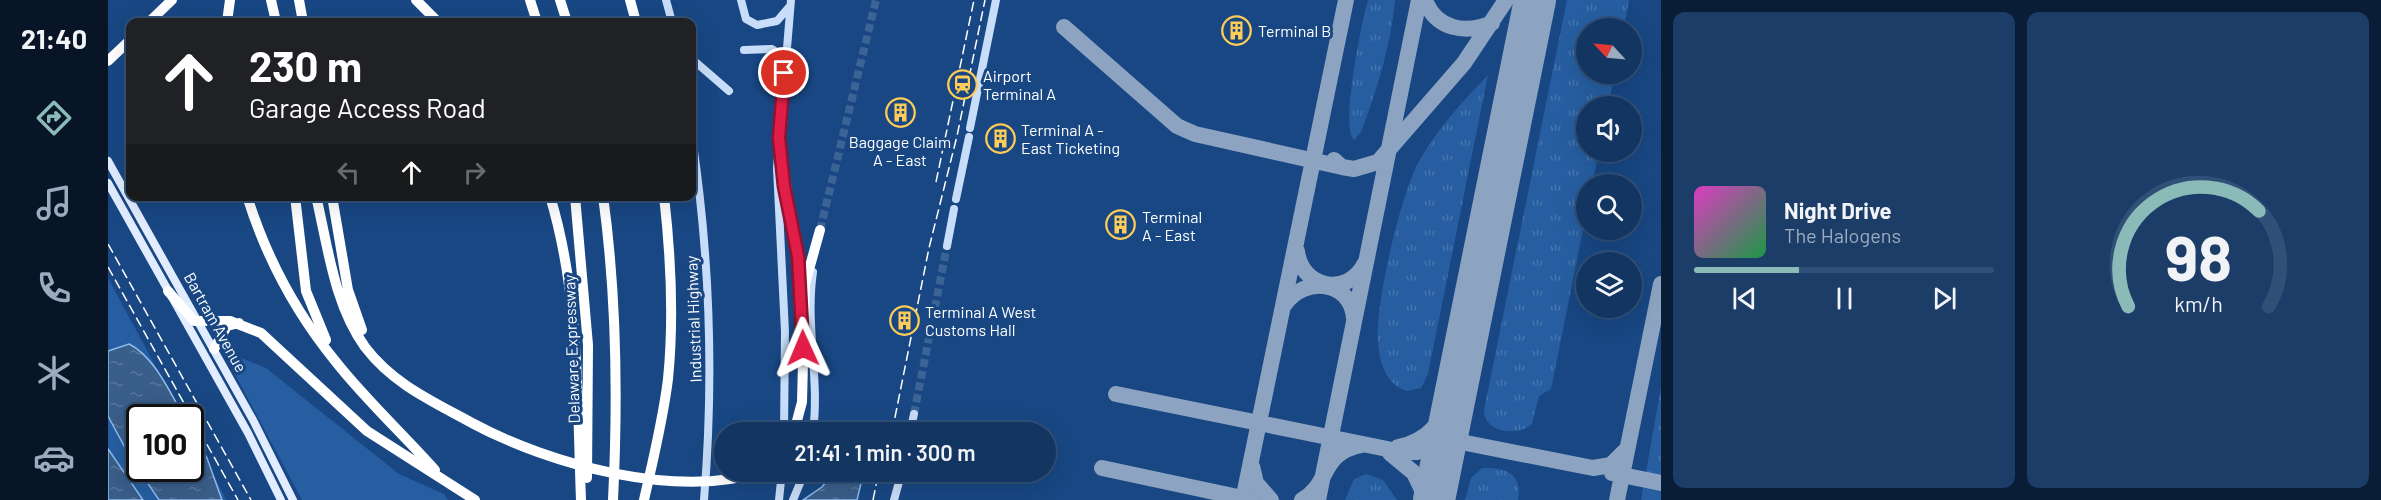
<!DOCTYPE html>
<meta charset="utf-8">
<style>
:root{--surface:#123562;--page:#1b3d68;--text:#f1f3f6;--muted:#9cabbe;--line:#315077;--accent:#8bbbb9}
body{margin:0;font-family:Barlow,sans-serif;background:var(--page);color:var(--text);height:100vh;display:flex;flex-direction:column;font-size:22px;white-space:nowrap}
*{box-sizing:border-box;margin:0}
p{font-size:20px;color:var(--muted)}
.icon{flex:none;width:33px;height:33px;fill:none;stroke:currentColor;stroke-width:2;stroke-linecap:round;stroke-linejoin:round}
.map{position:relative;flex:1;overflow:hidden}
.details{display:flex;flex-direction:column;gap:12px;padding:12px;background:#0a1d36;width:720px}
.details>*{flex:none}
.guide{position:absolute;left:18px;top:18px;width:570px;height:183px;border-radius:12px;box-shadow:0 6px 24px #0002,0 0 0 2px var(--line);background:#202124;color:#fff;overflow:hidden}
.needle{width:39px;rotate:296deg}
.tools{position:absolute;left:1468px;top:18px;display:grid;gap:12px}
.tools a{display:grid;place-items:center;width:66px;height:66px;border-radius:50%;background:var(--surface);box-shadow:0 6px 24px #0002,0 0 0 2px var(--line);font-size:30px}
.speed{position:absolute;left:18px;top:404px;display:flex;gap:12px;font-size:30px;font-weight:700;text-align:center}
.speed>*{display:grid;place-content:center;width:78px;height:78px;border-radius:50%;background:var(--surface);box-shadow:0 6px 24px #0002,0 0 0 2px var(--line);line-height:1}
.speed .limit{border:3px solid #111;border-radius:9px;background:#fff;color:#111}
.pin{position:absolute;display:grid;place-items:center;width:51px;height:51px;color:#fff;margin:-26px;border:3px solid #fff;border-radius:50%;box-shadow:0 2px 6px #0007}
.me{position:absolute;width:66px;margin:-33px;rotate:359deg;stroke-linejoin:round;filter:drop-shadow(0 0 4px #0008)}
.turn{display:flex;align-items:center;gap:21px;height:126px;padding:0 24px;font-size:27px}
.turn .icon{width:78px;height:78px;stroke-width:2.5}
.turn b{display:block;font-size:42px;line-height:51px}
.lanes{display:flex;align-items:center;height:57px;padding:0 24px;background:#0003;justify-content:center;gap:30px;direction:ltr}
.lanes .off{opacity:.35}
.details .tile{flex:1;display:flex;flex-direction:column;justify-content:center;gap:9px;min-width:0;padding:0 21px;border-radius:12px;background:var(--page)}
.details .dial{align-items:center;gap:0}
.dial svg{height:156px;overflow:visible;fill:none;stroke:var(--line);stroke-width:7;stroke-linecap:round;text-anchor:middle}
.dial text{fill:var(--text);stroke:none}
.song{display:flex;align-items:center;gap:18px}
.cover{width:72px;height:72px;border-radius:9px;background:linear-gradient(135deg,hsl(310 70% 55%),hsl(140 70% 35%))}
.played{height:6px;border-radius:3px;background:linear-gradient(90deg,var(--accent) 35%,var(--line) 35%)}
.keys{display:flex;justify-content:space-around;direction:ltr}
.details .tiles{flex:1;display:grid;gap:12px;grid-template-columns:repeat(2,1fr)}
.trip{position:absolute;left:606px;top:422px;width:342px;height:60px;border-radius:30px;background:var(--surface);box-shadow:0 6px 24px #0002,0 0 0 2px var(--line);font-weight:600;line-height:60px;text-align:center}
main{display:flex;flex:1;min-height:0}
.tabs{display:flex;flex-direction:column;width:108px;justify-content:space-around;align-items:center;background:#071527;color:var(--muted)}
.tabs .icon{width:42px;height:42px}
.tabs .selected{color:var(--accent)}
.tabs b{font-size:27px;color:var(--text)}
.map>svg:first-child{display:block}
.grass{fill:url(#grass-tufts)}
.park{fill:#265ea1}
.water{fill:url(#water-ripples);stroke:#8ebcef;stroke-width:1.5}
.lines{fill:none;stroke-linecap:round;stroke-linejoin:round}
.taxiway{stroke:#8ca3c1;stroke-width:16}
.runway{stroke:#8ca3c1;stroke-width:42}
.secondary-tunnel{stroke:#3b6396;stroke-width:8;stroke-dasharray:8 4;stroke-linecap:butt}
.secondary{stroke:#c8ddf9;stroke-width:8}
.primary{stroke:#e1edff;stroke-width:8}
.highway{stroke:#fff;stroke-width:10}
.rail{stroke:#fff;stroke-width:1.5;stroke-dasharray:10 4.5;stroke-linecap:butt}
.route-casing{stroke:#92132f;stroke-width:15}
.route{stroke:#e11d48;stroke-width:10}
.labels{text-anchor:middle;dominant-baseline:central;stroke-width:6;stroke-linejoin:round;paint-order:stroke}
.poi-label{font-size:16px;fill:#fff;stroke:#184783;text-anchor:start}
.street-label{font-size:16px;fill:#fff;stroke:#184783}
</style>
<main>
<nav class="tabs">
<b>21:40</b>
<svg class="icon selected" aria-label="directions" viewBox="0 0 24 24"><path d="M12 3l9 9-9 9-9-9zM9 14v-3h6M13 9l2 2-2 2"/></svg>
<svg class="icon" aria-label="music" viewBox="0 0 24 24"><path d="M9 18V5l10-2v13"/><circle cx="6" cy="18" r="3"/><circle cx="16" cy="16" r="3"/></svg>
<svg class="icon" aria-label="phone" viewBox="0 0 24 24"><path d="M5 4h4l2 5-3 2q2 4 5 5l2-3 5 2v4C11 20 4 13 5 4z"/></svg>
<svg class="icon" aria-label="climate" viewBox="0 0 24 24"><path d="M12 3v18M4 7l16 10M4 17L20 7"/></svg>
<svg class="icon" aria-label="car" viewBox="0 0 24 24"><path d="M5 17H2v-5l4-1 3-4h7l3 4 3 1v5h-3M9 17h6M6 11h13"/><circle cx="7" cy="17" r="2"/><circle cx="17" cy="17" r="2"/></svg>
</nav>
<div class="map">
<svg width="1553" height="500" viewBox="0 0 1553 500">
<defs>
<pattern id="grass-tufts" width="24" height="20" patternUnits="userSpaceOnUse" patternTransform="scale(1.5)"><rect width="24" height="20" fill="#265ea1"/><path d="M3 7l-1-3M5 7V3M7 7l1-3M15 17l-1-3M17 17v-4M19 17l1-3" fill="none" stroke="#4776af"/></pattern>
<pattern id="water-ripples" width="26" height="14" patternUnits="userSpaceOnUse" patternTransform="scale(1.5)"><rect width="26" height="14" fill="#3a5e8a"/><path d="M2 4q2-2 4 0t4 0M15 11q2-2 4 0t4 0" fill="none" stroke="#58769c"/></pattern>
</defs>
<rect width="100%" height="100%" fill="#184783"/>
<!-- grass -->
<path class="grass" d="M1260 0H1287C1283 45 1269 90 1253 132L1246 140C1232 129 1254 20 1260 0Z
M1459 0H1521L1516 28H1479V74H1507L1500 106H1479V152H1491L1484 184H1479V210L1443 389 1431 396 1424 424C1410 437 1376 433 1376 410Z
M1380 75 1320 374 1313 388 1299 391C1279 385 1272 365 1270 344 1266 309 1292 198 1309 165 1327 131 1354 102 1380 75Z
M1553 387V500H1533Z
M1374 468C1398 467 1415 474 1410 500H1357L1363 478Z
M1258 474 1275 480 1289 500H1237L1246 479Z"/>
<!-- park -->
<path class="park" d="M0 278 75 417H32V468H82L94 451 118 500H0Z
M114 350 158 368 291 474 336 494 340 500H194Z"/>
<!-- water -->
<path class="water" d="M21 344C46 356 63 394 76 417H32V468H82L83 427 99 458 114 500H51L21 455 0 416V351Z
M0 449 35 500H0Z
M727 471H756L749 500H695L714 487Z"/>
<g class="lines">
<!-- taxiway -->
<path class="taxiway" d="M1317 0C1328 30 1358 34 1384 23
M956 27 1069 126 1087 134 1234 167
M1226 160 1234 167 1246 169 1270 162 1356 63 1398 0
M1189 251C1193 288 1240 298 1257 263
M1177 304C1196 276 1243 280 1246 318
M1008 394 1294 452H1309L1333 443 1348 441 1485 468 1503 465 1518 450
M1290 447C1323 441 1337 417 1348 389
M1282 453 1306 473 1319 500
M1144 466 1148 483 1163 500
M994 468 1144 500
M1504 473 1553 483
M1135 500 1238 0
M1194 500C1223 484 1211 453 1254 445
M1210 500 1311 0
M1509 500 1553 284"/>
<!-- runway -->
<path class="runway" d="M1326 500 1427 0"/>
<!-- secondary-tunnel -->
<path class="secondary-tunnel" d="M712 230 768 0
M806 414 839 246"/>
<!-- secondary -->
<path class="secondary" d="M558 0 564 22
M633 0 638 19 649 25 669 21 682 6
M636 50 664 49 677 58
M584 59 621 91
M862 128 888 0
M584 137C602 257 606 379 596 500
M848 199 861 137
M839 246 846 209
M705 272C697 326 712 378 705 432
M676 432 677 332 669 168 683 0
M802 432 806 414
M671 500 674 471
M685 500 697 471
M786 500 794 471"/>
<!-- primary -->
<path class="primary" d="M0 161 145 420 185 500
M0 183 140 433 173 500"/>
<!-- highway -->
<path class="highway" d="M163 0 168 22
M191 0 195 22
M308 0 330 22
M422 0 429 22
M452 0 459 22
M522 0 528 22
M41 22 64 0
M119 22 122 0
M0 61 22 40
M671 138 693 284
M139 196C158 257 188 313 228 362 258 400 295 434 327 470
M187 196 198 291 218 340
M208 196C220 247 226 304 257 347 285 384 324 401 364 423 442 465 571 500 655 471
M224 196 240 290 254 330
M442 196C472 295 469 398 473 500
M467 196 480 345 479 478
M495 196C509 297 510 399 505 500
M60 291 86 321H122L153 333 259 431 367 500
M106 349 119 326 131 323
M686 432 694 402 697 284 712 230
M536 500C545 460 555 420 560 379 566 319 563 257 556 196"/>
<!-- rail -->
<path class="rail" d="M828 182 866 0
M0 244 143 500
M0 267 130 500
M784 432 821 248 849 136 877 0
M765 500 771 471"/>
</g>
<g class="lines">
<defs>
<path id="route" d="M676 73 671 138 676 186 690 256 695 348"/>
</defs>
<!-- route casing -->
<use href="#route" class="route-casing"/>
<!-- route -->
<use href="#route" class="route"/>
</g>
<!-- icons -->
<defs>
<symbol id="building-ring" viewBox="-11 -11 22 22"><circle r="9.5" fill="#184783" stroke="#ffcd57" stroke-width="1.5"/><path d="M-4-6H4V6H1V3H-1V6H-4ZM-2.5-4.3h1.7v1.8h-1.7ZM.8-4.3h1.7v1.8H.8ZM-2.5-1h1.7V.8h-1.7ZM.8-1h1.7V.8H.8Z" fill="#ffcd57"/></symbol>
<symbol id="station-ring" viewBox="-11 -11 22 22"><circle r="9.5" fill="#184783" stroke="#ffcd57" stroke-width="1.5"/><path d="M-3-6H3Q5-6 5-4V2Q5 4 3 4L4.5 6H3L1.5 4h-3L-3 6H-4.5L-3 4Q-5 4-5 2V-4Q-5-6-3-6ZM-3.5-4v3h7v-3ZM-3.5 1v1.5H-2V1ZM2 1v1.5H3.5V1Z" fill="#ffcd57"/></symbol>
</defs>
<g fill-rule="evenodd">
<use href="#building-ring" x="1112" y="14" width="33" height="33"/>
<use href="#station-ring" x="838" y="68" width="33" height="33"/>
<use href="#building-ring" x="776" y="96" width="33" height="33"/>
<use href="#building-ring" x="876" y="122" width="33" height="33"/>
<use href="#building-ring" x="996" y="208" width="33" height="33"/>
<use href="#building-ring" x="780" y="304" width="33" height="33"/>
</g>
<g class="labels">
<!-- poi labels -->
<g class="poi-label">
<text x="1150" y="30">Terminal B</text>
<text x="875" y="75">Airport<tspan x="875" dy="18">Terminal A</tspan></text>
<text x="913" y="129">Terminal A -<tspan x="913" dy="18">East Ticketing</tspan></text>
<text x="792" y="141" text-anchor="middle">Baggage Claim<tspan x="792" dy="18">A - East</tspan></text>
<text x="1034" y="216">Terminal<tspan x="1034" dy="18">A - East</tspan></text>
<text x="817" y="311">Terminal A West<tspan x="817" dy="18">Customs Hall</tspan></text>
</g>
<!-- street labels -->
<g class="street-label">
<text transform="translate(585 319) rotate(-92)">Industrial Highway</text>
<text transform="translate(108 322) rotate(61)">Bartram Avenue</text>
<text transform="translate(463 349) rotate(-92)">Delaware Expressway</text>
</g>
</g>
</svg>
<div class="tools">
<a><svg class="needle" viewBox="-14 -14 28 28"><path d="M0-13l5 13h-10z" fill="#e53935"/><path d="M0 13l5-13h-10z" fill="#9cabbe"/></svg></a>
<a><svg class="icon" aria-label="sound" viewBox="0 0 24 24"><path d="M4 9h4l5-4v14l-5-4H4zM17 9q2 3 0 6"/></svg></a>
<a><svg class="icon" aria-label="search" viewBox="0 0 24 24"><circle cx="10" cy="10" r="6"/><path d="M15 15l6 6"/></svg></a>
<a><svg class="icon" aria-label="layers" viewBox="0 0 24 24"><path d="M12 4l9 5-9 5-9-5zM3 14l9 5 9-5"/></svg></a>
</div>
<div class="speed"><div class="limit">100</div></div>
<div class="pin" style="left:676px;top:73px;background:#d93025"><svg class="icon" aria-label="arrive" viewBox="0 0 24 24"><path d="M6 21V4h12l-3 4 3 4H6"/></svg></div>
<svg class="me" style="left:695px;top:348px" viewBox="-20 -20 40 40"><path d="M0-17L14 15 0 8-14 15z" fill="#e11d48" stroke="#fff" stroke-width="4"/></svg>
<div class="trip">21:41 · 1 min · 300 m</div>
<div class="guide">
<div class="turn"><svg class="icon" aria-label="ahead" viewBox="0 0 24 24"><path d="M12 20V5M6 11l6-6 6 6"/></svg><div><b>230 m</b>Garage Access Road</div></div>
<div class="lanes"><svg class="icon off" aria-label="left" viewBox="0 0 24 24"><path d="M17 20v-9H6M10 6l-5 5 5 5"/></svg><svg class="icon" aria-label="ahead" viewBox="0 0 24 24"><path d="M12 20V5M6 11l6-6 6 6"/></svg><svg class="icon off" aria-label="right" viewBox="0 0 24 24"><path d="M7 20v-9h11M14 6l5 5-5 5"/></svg></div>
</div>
</div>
<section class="details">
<div class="tiles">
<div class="tile">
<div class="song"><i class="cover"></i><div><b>Night Drive</b><p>The Halogens</p></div></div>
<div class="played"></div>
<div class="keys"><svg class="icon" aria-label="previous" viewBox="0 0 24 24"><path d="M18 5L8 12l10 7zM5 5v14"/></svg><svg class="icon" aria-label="pause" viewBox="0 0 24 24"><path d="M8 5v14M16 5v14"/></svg><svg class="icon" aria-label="next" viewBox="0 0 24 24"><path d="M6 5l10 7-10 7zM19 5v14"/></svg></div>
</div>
<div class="tile dial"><svg viewBox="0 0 100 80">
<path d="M14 69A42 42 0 1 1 86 69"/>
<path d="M14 69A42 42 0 0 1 81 20" stroke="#8bbbb9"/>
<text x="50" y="56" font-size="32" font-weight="700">98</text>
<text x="50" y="72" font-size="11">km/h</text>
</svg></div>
</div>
</section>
</main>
